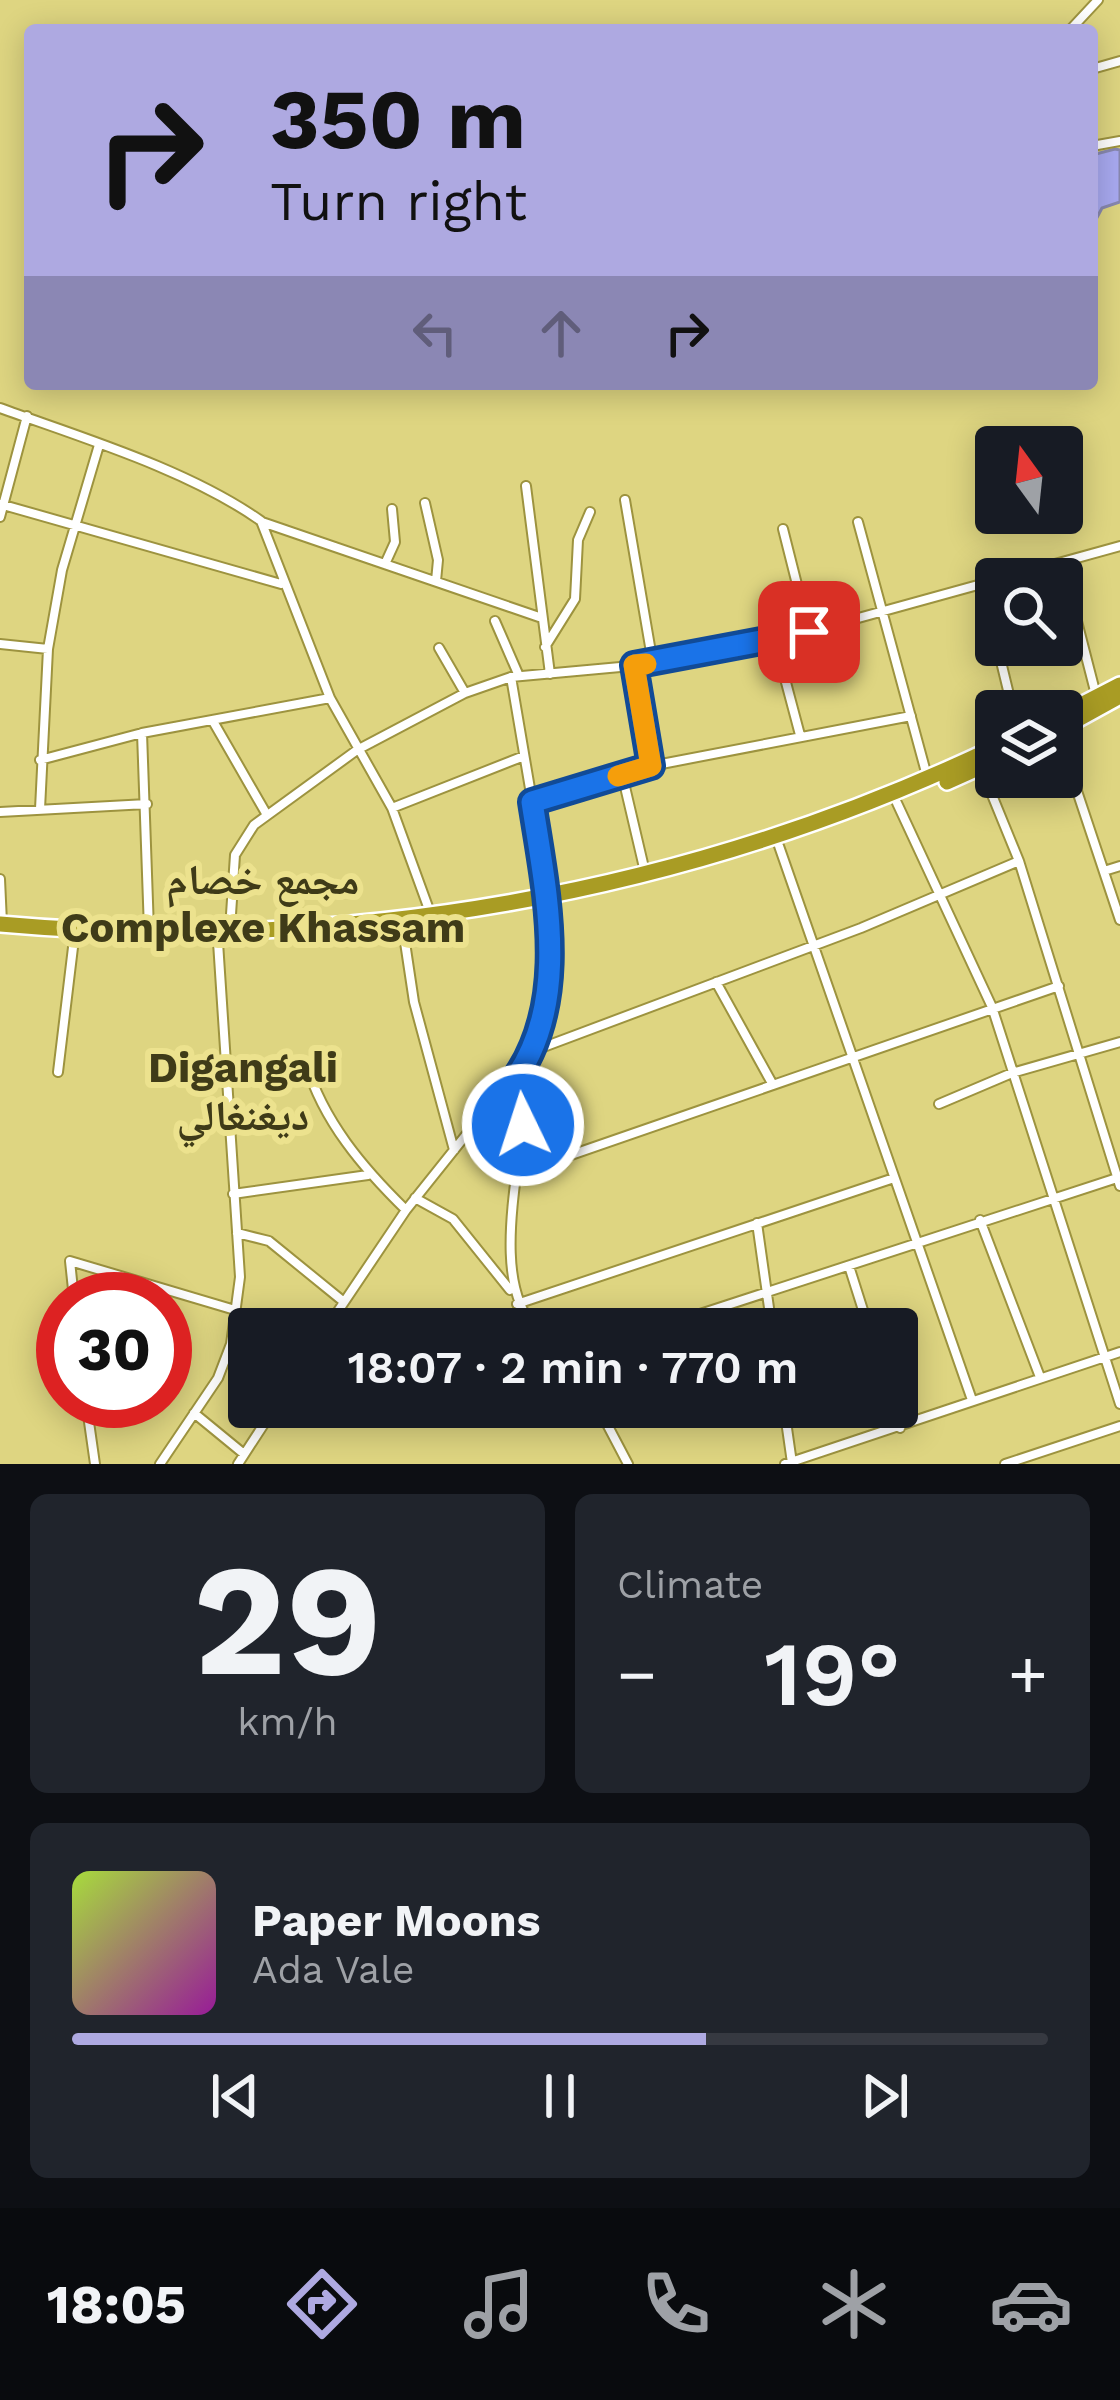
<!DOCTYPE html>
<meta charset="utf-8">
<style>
:root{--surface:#171b24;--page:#20242c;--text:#f1f3f6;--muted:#9ea1a6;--line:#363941;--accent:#aea9e1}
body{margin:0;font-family:"Work Sans","Noto Naskh Arabic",sans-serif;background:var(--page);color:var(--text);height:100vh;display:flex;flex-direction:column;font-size:45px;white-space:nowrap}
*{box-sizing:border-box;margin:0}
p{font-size:39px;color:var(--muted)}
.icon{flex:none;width:66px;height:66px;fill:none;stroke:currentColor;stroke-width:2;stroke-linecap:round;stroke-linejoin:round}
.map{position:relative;height:1464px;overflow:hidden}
.sheet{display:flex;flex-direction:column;gap:30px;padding:30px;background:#0d0f14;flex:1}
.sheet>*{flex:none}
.guide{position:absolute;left:24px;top:24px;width:1074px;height:366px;border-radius:12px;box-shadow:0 6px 30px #0003;background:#aea9e1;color:#111;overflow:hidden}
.needle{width:78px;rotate:345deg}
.buttons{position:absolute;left:975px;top:426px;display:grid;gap:24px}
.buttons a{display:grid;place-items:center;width:108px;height:108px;border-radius:12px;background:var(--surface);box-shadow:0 6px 30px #0003;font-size:60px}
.speed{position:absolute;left:36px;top:1272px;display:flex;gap:24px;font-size:60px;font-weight:700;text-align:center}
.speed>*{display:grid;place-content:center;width:156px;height:156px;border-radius:50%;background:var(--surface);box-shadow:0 6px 30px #0003;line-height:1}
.speed .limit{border:18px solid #d22;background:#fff;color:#111}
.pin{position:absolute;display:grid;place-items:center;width:102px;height:102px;color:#fff;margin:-51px;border-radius:24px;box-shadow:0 6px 18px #0006}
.me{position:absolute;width:132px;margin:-66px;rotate:356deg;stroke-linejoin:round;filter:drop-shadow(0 0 9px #0008)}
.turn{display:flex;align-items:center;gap:42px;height:252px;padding:0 48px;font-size:54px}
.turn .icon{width:156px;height:156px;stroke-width:2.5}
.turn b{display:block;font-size:84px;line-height:102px}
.lanes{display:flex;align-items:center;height:114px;padding:0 48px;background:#0003;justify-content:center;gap:60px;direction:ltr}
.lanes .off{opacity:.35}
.big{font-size:90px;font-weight:600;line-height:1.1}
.sheet .card{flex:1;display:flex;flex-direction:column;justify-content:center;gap:18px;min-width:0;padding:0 42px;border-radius:18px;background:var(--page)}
.sheet .dial{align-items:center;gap:0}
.dial b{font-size:156px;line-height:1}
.song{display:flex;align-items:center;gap:36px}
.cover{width:144px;height:144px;border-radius:18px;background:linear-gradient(135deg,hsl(80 70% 55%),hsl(300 70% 35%))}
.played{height:12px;border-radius:6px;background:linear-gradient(90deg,var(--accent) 65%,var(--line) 65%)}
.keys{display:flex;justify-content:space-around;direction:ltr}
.heat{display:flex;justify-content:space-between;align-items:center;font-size:66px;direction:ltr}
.sheet .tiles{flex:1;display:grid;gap:30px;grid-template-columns:1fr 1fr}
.card:last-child{grid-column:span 2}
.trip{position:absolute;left:228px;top:1308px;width:690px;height:120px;border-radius:12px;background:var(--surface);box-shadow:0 6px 30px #0003;font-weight:600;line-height:120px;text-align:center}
.menu{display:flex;height:192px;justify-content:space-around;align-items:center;background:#090b0e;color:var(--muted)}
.menu .icon{width:84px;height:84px}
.menu .active{color:var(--accent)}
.menu b{font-size:54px;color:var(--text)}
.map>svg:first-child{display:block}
.water{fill:#a8a9f0;stroke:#8888af;stroke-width:3}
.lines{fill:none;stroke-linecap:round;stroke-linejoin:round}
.street-casing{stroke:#9d933f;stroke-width:12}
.highway-casing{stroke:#fff;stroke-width:20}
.street{stroke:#fff;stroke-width:8}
.highway{stroke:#a99c24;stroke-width:15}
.route-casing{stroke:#114b97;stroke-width:30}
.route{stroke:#1a73e8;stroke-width:21}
.slow{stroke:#f59e0b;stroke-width:21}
.labels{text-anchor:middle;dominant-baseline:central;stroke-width:12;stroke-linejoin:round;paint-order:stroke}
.neighbourhood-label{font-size:42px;font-weight:bold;fill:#3f3b18;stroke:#ece28e}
</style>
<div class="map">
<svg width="1120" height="1464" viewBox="0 0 1120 1464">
<rect width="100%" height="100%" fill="#ded581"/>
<!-- water -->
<path class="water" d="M1115 149 1120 150V202L1102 208 1092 227V155Z"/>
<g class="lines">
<defs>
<path id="street" d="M1070 30 1098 0
M1092 69 1120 61
M1092 146 1120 141
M0 408C83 438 189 470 261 521L330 698 392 808 431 915
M526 486 550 674
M625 500 653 664
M425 503 438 560 436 581
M0 504 281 584
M0 517 27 416
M262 522 539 617
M858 522 927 776
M783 529 809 632
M1062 563 1096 695
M385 564 395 542 392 509
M1001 579 1120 546
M982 584 996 642
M495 621 519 676
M775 641 800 735
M0 644 48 649 40 809
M997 645 1013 711
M545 647 575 599 578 540 590 512
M439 648 465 693
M48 649 62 570 99 445
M634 665 651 766
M214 723 267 815
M142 733 149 930
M1062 746 1120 920
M40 760 142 733 330 698
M981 768 1019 861 1120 1186
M622 774 645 872
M532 802 651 766 911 716
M897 803 992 1007 1120 1404
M392 808 524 756
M0 812 147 804
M779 846 972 1400
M1104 871 1120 866
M0 879 2 923
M230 929 235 855 254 825 357 750 465 693 511 677 653 664 775 641 996 580
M403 929 414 1002 454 1150
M716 982 773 1085
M533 1051 861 928 1019 861
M306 1063C323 1121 363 1168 406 1210
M58 1072 74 939
M509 1087 524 1104C521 1170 489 1280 536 1329
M939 1104 1012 1073 1120 1042
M519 1173 1059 986
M233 1194 368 1175
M415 1198 453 1219 510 1290
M980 1220 1040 1377
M757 1223 772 1329
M237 1233 269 1241 344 1302
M849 1266 869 1329
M74 1299 70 1261 235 1310
M517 1304 894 1178
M326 1329 406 1210 533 1051 544 1002 550 906 511 677
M654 1329 1117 1178
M897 1357 906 1369
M86 1401 95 1464
M598 1407 628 1464
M620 1407 666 1421 784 1408
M784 1407 792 1463
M893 1407 900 1428
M194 1413 244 1454
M160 1464 218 1378 231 1344 240 1277 218 942
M238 1464 275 1407
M785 1464 1120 1352
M1005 1464 1120 1426"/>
<path id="highway" d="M1062 715 1120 685
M1062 728 1120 696
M947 782 996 760
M0 924C342 955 686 895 996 747"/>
</defs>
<!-- street casing -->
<use href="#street" class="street-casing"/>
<!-- highway casing -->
<use href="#highway" class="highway-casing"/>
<!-- street -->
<use href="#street" class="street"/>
<!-- highway -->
<use href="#highway" class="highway"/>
</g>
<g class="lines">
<defs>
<path id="route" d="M523 1125V1098L509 1087C573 1007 546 893 532 802L651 766 634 665 809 632"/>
</defs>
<!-- route casing -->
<use href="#route" class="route-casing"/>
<!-- route -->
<use href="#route" class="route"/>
<!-- slow -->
<path class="slow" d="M618 776 651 766 634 665 646 664"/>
</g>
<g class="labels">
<!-- neighbourhood labels -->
<g class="neighbourhood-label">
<text x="263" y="879">مجمع خصام<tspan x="263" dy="48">Complexe Khassam</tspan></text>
<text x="243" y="1067">Digangali<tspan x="243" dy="48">ديغنغالي</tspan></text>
</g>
</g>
</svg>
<div class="buttons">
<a><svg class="needle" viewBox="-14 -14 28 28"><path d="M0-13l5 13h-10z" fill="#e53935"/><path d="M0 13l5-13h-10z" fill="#9ea1a6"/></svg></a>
<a><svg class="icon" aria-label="search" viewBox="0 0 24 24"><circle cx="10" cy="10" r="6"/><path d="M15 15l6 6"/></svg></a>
<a><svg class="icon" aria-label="layers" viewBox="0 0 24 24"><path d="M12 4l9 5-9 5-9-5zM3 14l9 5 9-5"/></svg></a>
</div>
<div class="speed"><div class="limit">30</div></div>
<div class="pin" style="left:809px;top:632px;background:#d93025"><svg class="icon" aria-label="arrive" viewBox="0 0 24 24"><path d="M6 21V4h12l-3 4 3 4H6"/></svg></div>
<svg class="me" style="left:523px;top:1125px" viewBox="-20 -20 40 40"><circle r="17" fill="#1a73e8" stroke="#fff" stroke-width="3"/><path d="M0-11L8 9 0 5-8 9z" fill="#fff"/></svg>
<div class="trip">18:07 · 2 min · 770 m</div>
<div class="guide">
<div class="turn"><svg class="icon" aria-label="right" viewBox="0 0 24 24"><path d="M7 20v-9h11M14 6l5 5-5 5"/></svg><div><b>350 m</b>Turn right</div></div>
<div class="lanes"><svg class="icon off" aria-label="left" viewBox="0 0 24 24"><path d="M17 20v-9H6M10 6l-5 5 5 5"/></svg><svg class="icon off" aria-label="ahead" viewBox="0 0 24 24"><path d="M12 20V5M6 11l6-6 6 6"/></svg><svg class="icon" aria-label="right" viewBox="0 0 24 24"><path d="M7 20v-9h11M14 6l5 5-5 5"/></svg></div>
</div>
</div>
<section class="sheet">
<div class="tiles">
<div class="card dial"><b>29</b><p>km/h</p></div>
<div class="card"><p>Climate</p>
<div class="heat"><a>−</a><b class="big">19°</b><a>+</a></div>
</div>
<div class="card">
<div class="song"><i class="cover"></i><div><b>Paper Moons</b><p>Ada Vale</p></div></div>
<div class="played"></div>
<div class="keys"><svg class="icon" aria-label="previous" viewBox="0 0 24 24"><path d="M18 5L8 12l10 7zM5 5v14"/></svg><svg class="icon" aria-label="pause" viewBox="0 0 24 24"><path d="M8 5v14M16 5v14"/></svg><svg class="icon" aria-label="next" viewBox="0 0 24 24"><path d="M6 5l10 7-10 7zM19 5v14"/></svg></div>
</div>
</div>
</section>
<nav class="menu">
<b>18:05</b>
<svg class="icon active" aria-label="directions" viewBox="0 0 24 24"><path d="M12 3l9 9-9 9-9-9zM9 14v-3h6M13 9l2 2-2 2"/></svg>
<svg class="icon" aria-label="music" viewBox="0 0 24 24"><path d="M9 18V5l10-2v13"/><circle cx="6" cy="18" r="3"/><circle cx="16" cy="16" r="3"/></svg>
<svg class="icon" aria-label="phone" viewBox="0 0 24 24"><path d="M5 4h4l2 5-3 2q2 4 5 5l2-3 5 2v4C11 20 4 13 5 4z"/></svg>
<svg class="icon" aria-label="climate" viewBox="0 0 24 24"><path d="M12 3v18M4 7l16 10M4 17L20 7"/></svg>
<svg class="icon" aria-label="car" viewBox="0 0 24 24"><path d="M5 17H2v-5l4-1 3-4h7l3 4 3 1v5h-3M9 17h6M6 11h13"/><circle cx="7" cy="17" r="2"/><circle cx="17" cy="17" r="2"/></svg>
</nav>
